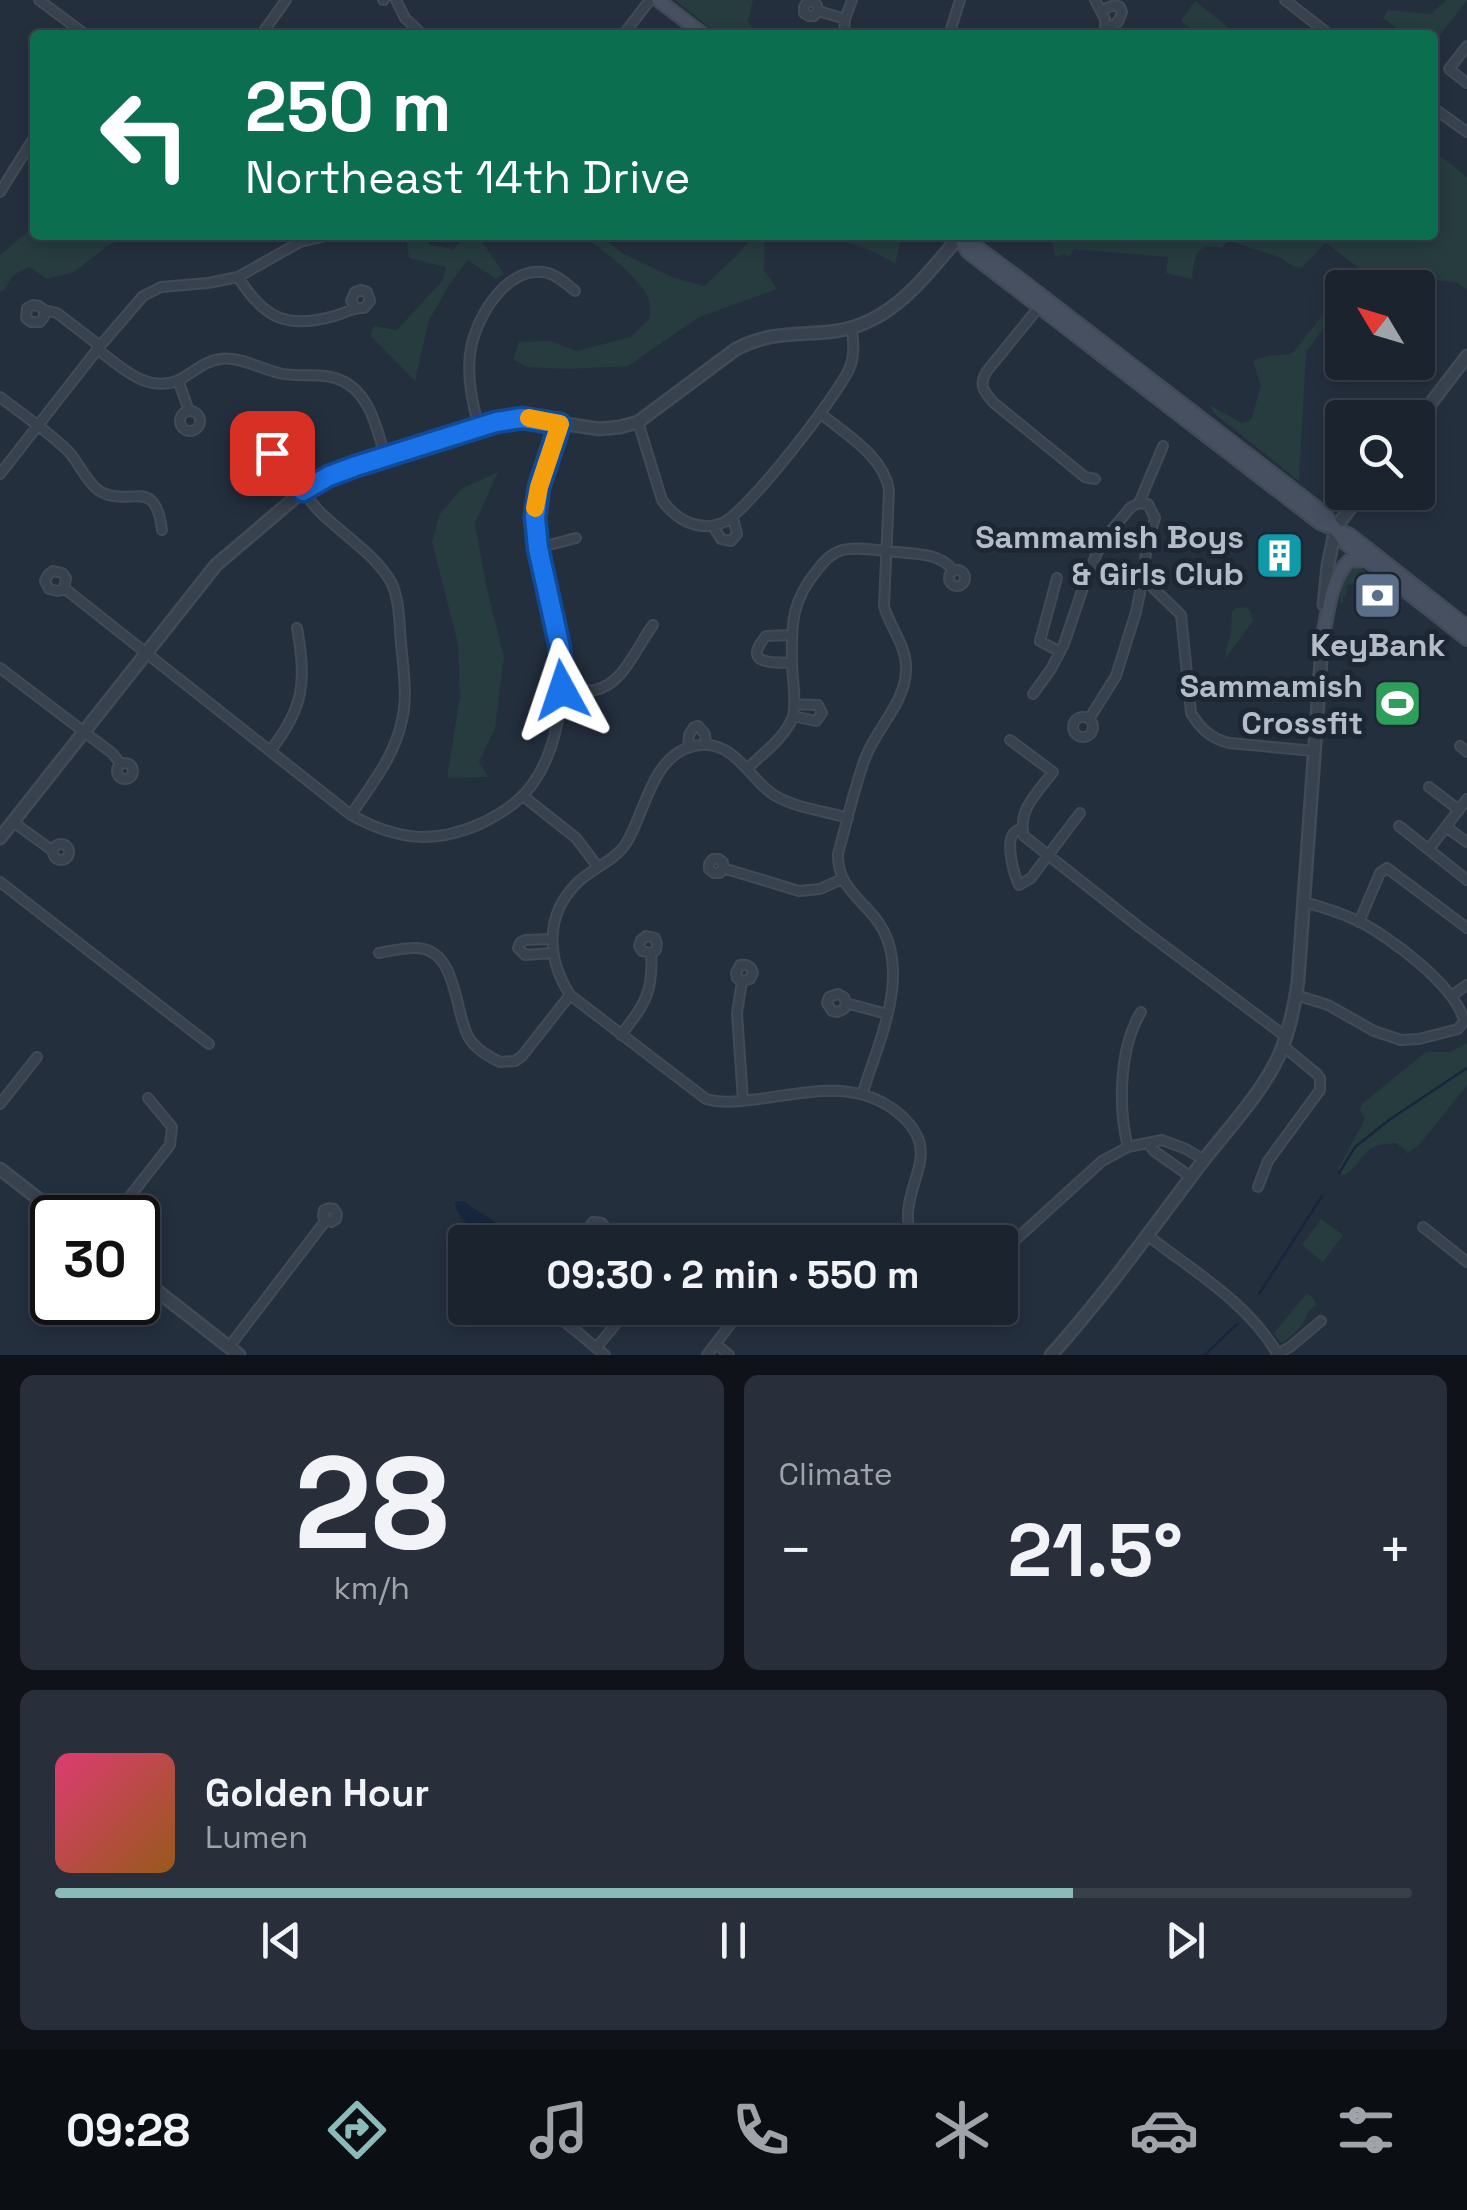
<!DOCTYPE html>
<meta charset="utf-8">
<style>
:root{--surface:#1b232e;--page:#282f3a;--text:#f1f3f6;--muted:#a0a4aa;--line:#39404a;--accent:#8bbbb9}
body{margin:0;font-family:"Space Grotesk",sans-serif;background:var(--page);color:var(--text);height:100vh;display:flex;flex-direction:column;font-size:38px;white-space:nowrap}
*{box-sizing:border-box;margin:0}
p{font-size:32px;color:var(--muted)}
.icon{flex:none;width:55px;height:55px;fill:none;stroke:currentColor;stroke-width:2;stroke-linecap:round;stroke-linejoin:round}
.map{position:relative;height:1355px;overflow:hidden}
.details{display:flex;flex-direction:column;gap:20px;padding:20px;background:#0f1319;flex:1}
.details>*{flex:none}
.top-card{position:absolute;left:30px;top:30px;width:1408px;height:210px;border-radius:10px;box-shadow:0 5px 15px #0003,0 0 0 2px var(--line);background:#0b6e4f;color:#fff;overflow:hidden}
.needle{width:65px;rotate:308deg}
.buttons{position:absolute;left:1325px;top:270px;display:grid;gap:20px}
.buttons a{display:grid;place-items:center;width:110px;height:110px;border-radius:10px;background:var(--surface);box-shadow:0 5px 15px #0003,0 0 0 2px var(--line);font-size:50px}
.speed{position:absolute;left:30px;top:1195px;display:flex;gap:20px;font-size:50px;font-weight:700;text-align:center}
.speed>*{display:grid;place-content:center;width:130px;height:130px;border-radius:50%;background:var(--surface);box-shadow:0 5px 15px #0003,0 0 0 2px var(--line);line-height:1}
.speed .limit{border:5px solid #111;border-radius:15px;background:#fff;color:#111}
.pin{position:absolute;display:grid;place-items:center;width:85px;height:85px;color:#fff;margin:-42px;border-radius:20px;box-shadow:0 5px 15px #0006}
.me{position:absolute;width:110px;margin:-55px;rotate:355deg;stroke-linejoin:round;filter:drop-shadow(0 0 8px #0008)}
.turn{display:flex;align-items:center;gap:35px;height:210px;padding:0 50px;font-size:45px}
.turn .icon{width:130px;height:130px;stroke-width:2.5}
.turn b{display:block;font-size:70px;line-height:85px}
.big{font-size:75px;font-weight:700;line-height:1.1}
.details .card{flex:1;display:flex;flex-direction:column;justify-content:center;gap:15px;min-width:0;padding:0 35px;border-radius:15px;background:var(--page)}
.details .dial{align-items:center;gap:0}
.dial b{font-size:130px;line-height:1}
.song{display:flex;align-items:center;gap:30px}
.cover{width:120px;height:120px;border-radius:15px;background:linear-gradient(135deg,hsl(340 70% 55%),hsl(30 70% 35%))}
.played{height:10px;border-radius:5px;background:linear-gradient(90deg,var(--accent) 75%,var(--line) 75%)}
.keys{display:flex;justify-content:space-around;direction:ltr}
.heat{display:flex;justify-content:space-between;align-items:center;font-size:55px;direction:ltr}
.details .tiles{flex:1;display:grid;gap:20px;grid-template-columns:1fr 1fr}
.card:last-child{grid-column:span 2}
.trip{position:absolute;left:448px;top:1225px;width:570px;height:100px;border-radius:10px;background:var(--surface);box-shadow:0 5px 15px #0003,0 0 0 2px var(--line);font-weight:700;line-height:100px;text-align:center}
.menu{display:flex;height:160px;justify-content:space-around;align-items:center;background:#0b0e12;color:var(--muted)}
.menu .icon{width:70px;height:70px}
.menu .active{color:var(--accent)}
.menu b{font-size:45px;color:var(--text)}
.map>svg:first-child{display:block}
.green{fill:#263c3f}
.water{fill:#17263c}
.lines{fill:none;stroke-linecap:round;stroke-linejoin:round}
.stream{stroke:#17263c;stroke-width:2.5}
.minor-casing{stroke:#414a57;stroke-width:12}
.tertiary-casing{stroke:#414a57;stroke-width:15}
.secondary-casing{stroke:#414a57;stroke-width:16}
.minor{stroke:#38414e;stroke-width:8}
.tertiary{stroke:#38414e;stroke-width:10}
.secondary{stroke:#465061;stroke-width:11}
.route-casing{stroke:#114b97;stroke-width:25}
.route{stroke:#1a73e8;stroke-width:18}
.slow{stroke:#f59e0b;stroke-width:18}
.labels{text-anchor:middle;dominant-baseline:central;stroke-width:10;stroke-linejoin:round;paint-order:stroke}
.poi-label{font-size:32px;font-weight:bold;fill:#b4bcc9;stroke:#1d2633;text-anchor:end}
</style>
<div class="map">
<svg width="1467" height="1355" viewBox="0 0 1467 1355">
<rect width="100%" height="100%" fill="#242f3e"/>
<!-- green -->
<path class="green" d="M675 0H753L748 21 757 35H719Z
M1447 0H1467L1433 44 1432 35H1406L1383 18 1388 10 1430 14Z
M1195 1 1238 35H1199L1181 21Z
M1433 150 1467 177V290L1456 282 1435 280 1418 301V288L1384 287 1368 275 1355 287H1345L1359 268 1326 243 1301 268 1293 266 1279 257 1229 241 1221 248C1195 241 1194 259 1192 279L1166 273 1168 257 1074 249 1070 256 1063 254 1056 257 1050 235H1432Z
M35 220V235H127L106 247 74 272 47 279 29 267 13 275 5 289 0 292V255L30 230Z
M406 235H423L430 245 453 249 467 235H488L483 243 504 274 496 279 468 260 449 285 429 320 415 381 370 335 374 326 397 330 442 281 446 267 409 258Z
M580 235H598L624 254 674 278 704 286 740 252 753 235H895L901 240 895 264C848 234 819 238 765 239L764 270 777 289 699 317 628 366 567 369 527 367 513 359 519 342 550 341 577 351 631 337 650 318C650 311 651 301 647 295 633 272 602 249 580 235Z
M1342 290V304L1306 352 1299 481 1214 413 1209 405 1242 423 1251 420 1261 386 1253 361 1267 356 1292 354Z
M498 472 475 523 486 585 504 657 495 728 479 762 488 777 447 778 460 696 458 644 432 542 439 515 461 489Z
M1357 565 1403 599 1400 603 1375 582 1347 585 1346 596H1343V603H1340L1342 584 1346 571Z
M1244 607 1250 610 1253 621 1225 659 1227 644 1231 635 1232 612 1236 608Z
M1467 1043V1085L1419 1145 1406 1154 1407 1151 1396 1143C1388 1144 1376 1144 1369 1150 1358 1159 1357 1170 1342 1176L1338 1169 1365 1119 1360 1110 1362 1104 1426 1052H1450Z
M1321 1219 1343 1235 1323 1262 1302 1245Z
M1307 1293 1315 1300 1316 1306C1306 1311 1308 1315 1303 1323 1298 1331 1287 1340 1281 1343L1274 1333Z"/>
<!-- water -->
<path class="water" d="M458 1201 464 1202 503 1227 509 1237C489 1241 458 1226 455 1203Z"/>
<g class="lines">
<!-- stream -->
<path class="stream" d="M1339 1173 1355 1147 1389 1120 1467 1068
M1259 1294 1322 1196
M1205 1355 1237 1324"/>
<defs>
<path id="minor" d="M39 0 86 35
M383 0H384
M396 0 405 18 423 35
M1095 0 1105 19V35
M1285 0 1330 35
M1101 10 1115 5 1120 7 1122 12 1118 22 1106 28
M818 11 817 5 813 2H807L804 7V13L809 16H814L818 11 845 19
M261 35 286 0
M623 35 650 0
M844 35 845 19 852 0
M949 35 960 0
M1467 46 1449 69 1467 83
M1432 107 1467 132
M0 192 35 136
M238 277C263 317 286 330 334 316 346 313 352 307 364 308L370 301 367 292 361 290 355 292 351 301 355 306
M1039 307 987 371C978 385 984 392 994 403L1085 477 1095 479
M44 310V317L40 322H31L26 318 27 308 33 305 39 306 44 310 57 313 100 346
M97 349C121 367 147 394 179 380 193 373 204 361 220 359 239 356 261 369 279 373 294 377 310 374 325 376 367 381 375 422 385 456
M178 380 189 411
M0 397C23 415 48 431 69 452 79 463 86 481 98 490 128 510 155 473 162 530
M180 421a10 10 0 1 1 20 0a10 10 0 1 1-20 0Z
M820 413C845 434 884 456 889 490L884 606C890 628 908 647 906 672 904 703 878 727 866 756 854 787 847 822 838 854 837 885 859 897 876 919 914 969 879 1040 863 1092
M638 422 662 500C676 520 698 532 722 523 746 514 839 394 850 367 855 355 853 341 852 329
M479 427C472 403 466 373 471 348 477 315 509 263 548 273 558 276 567 284 575 291
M279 465 275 470 269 472 263 469 261 459 268 453 277 456 279 465C296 477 305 497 320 512 342 534 375 554 391 582 400 600 399 623 401 643 403 668 408 695 402 720 395 756 371 785 351 815
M0 474 100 346 143 296 161 287 208 283 238 277 300 242 330 235
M1139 503 1163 446
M713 526 721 539 731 541 737 534 733 518
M538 548 576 538
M949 578a8 8 0 1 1 16 0a8 8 0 1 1-16 0Z
M1057 578 1040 641 1060 652
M64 588 58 591 49 589 45 581 48 575 53 571 62 573 66 578 64 588 351 815C397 840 434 845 482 823 496 816 509 809 520 798 556 765 568 693 560 647 552 605 536 563 535 520 534 487 550 454 560 424
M792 635 766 636C742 665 771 662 792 663
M0 668 112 753 121 764
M563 690C573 690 585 692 595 690 623 685 637 646 653 625
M1033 694 1051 669 1064 644 1088 573 1103 540 1131 507 1139 503 1148 504 1155 518 1147 544 1143 578 1181 615 1191 713C1201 729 1210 738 1229 743L1314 751
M793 716 816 721 822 713 818 705 794 704
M1073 727a10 10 0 1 1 20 0a10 10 0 1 1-20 0Z
M1089 719 1116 676 1136 612 1143 578
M1010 740 1053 772C1038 792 1017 810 1024 836L1139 927 1285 1036
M1460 746 1467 752
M688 748 689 735 694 727 698 726 705 734 706 745
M270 751C304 708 307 681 297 628
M117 771a8 8 0 1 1 16 0a8 8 0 1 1-16 0Z
M748 768C763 753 786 737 793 716 797 700 792 679 792 662 791 623 792 600 818 569 824 561 832 553 842 550 859 546 880 551 896 552 916 554 940 553 953 570
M1429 787 1459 810
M523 796 576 838 598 867
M848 818C825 811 795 808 774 795 749 779 736 742 700 745 651 750 646 814 625 845 614 861 591 869 577 883 544 916 547 959 570 995L706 1099C724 1104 741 1101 759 1099 802 1093 848 1081 887 1105 900 1113 912 1124 918 1138 931 1169 894 1201 914 1242
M13 822 53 851
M1399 826 1467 880
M1446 827 1467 842
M1022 828C1019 830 1016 830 1014 833 1005 842 1014 875 1019 885L1031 878 1080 813
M53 852a8 8 0 1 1 16 0a8 8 0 1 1-16 0Z
M1429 849 1467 799
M723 868V862L719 859H713L709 864V869L714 873H720L723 868 799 891 820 889 842 879
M0 882 209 1044
M1359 922 1380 873 1387 868 1467 928
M379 953C391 951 405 947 418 948 458 951 454 1012 469 1038 475 1048 489 1057 500 1062L515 1061 522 1056 570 995
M552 953 525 955 518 948 520 943 525 940 552 939
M742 981 737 978 736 973 740 965H746L751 968 753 973 750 979 742 981 737 1013 743 1101
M1296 995 1328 1005 1374 1031 1401 1040 1419 1039 1458 1029 1464 1021C1456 986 1388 935 1356 920 1339 912 1322 907 1304 902
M1451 996 1467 985
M846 1003 844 1009 838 1012 832 1011 827 1003 829 997 838 994 844 997 846 1003 887 1014
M621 1035C644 1005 654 992 651 953L656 950 657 944 655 938 646 936 641 940 639 946 642 951 651 953
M0 1104 37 1057
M1149 1144 1154 1151 1191 1177
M1128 1147C1118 1108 1119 1048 1141 1012
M1258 1187 1268 1161 1320 1090V1078L1317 1074 1283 1046
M113 1218 170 1145 172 1127 148 1098
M1423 1227 1467 1262
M1147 1235C1193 1271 1249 1303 1278 1355
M600 1239C606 1235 607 1229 602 1223L593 1222 587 1230 589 1236 594 1239H600L603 1242
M1000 1254 1102 1161 1128 1147 1162 1140 1186 1149 1204 1160
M548 1308 605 1355
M716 1344 729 1355
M229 1347 326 1220 331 1222 336 1219 337 1214 334 1209 329 1208 324 1210 323 1216 326 1220
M596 1348 629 1308
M1277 1354 1290 1347 1321 1321
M707 1355 736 1317"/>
<path id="tertiary" d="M1418 420 1467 356
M1324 605 1328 565 1336 527 1363 492
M0 838 216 565 303 491 329 476 356 466 479 427 512 419H534L599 429 620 427 638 422 736 349C769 332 793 335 828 332 889 327 922 280 959 237
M0 1169 63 1218
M138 1276 239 1355
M1051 1355C1106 1294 1153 1227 1203 1161 1228 1129 1268 1086 1282 1048 1290 1027 1295 1003 1298 981L1323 632"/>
<path id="secondary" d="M658 0 704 35
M956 235 974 245 1025 283 1325 514 1346 544 1467 639
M960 239 968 252 1320 523 1350 535 1467 627
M1322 639C1328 615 1330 578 1349 561L1365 560"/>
</defs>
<!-- minor casing -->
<use href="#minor" class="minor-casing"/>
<!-- tertiary casing -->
<use href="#tertiary" class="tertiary-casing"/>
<!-- secondary casing -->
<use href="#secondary" class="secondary-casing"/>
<!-- minor -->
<use href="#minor" class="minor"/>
<!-- tertiary -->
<use href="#tertiary" class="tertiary"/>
<!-- secondary -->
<use href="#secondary" class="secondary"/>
</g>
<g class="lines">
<defs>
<path id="route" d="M272 453 277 456 279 465 287 472 303 491 329 476 356 466 496 422 522 418 560 424 539 487 535 517 538 548 560 648 562 690"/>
</defs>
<!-- route casing -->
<use href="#route" class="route-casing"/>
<!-- route -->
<use href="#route" class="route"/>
<!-- slow -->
<path class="slow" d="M529 418 560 424 539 487 535 508"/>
</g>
<!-- icons -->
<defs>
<symbol id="building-square" viewBox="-11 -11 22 22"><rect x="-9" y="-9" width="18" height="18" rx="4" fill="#0f9aa8" stroke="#1d2633"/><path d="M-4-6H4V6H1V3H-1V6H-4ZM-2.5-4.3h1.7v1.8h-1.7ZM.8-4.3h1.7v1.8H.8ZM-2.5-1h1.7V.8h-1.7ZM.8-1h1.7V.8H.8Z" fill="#fff"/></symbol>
<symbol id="bank-square" viewBox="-11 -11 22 22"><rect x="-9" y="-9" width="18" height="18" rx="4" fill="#5c6f8a" stroke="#1d2633"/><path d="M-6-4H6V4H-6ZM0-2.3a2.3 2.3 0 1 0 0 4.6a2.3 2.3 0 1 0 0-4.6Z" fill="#fff"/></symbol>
<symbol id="stadium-square" viewBox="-11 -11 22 22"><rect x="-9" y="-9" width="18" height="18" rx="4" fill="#2e9e5b" stroke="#1d2633"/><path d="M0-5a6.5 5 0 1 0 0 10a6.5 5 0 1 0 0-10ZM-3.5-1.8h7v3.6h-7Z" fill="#fff"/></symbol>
</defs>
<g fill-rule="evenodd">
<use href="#building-square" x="1252" y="528" width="55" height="55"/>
<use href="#bank-square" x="1350" y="568" width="55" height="55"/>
<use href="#stadium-square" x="1370" y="676" width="55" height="55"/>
</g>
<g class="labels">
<!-- poi labels -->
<g class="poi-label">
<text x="1244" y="537">Sammamish Boys<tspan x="1244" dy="37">&amp; Girls Club</tspan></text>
<text x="1378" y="645" text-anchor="middle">KeyBank</text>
<text x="1363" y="686">Sammamish<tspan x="1363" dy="37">Crossfit</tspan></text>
</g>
</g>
</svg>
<div class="buttons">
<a><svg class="needle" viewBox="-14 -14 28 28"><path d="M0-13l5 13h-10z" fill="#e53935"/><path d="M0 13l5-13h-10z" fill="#a0a4aa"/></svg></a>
<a><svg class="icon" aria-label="search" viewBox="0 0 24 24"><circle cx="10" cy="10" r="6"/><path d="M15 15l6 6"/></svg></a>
</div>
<div class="speed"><div class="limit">30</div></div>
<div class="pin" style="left:272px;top:453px;background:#d93025"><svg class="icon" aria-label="arrive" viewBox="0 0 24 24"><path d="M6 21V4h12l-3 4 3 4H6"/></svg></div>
<svg class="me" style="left:562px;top:690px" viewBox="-20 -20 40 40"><path d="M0-17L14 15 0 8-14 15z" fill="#1a73e8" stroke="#fff" stroke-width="4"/></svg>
<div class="trip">09:30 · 2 min · 550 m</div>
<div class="top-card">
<div class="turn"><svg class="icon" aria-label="left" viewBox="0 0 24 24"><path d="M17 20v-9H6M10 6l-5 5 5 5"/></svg><div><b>250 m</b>Northeast 14th Drive</div></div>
</div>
</div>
<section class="details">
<div class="tiles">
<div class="card dial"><b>28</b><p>km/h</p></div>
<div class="card"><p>Climate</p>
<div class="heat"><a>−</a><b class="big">21.5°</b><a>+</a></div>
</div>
<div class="card">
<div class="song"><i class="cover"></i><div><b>Golden Hour</b><p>Lumen</p></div></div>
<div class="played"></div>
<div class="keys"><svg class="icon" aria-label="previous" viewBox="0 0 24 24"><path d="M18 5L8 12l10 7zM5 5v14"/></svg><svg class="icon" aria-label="pause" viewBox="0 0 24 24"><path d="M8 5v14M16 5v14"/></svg><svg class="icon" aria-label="next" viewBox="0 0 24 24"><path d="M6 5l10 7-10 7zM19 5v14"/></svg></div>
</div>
</div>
</section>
<nav class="menu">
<b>09:28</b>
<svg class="icon active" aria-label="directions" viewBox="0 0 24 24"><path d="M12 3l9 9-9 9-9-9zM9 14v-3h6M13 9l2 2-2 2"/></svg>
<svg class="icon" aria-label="music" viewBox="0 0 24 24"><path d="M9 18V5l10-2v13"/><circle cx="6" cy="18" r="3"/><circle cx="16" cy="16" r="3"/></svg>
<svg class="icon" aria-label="phone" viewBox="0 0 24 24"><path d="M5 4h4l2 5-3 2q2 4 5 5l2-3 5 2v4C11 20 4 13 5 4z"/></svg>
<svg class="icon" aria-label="climate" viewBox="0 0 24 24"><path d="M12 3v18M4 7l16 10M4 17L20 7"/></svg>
<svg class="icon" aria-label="car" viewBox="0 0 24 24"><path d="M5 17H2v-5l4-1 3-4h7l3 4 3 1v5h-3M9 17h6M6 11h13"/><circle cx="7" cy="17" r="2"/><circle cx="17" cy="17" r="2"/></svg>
<svg class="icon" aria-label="filters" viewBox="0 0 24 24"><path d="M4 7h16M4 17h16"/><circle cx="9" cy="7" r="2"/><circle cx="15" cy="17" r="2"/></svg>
</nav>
